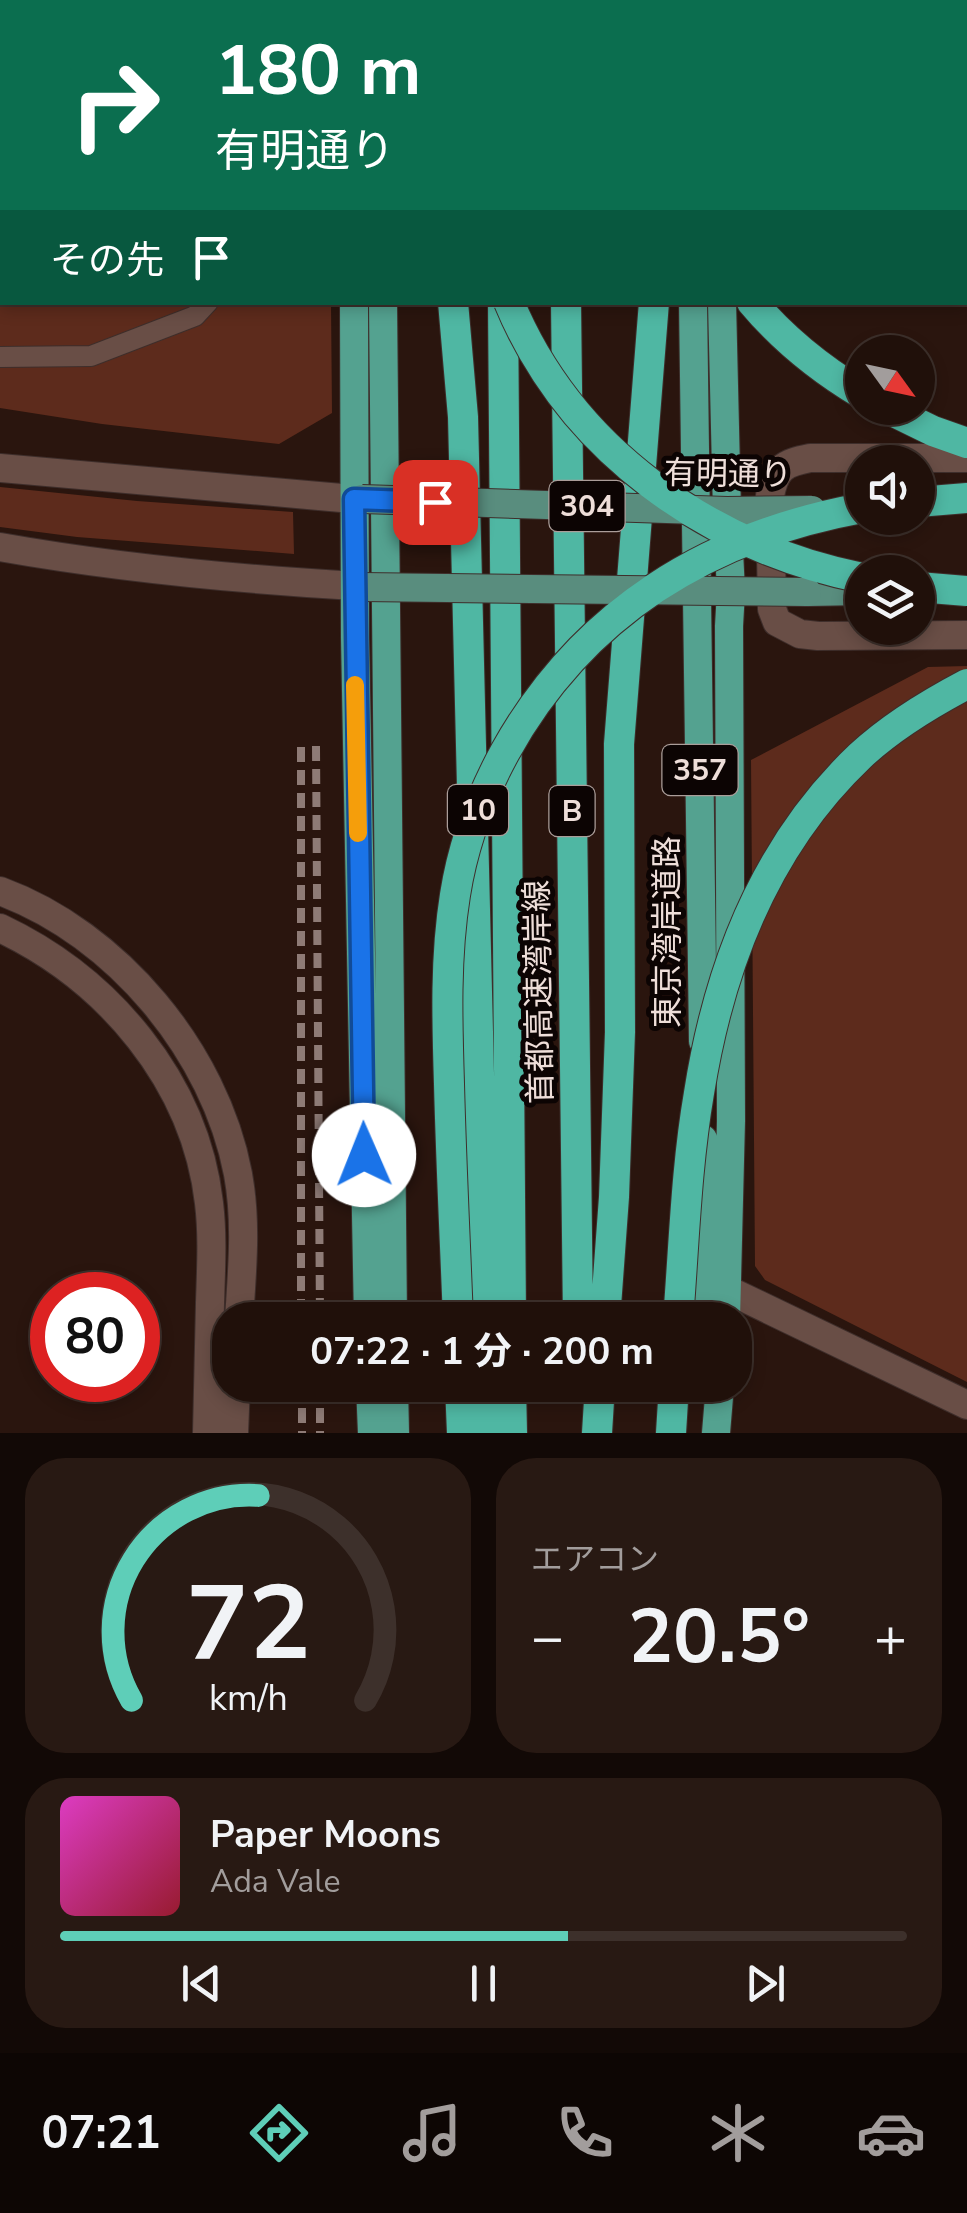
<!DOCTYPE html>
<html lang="ja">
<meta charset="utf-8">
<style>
:root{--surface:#20100a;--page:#281913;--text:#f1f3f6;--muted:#a29d9c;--line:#3d302b;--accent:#5eceb8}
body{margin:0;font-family:"Nunito Sans","Noto Sans JP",sans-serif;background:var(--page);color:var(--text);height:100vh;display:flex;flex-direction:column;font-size:38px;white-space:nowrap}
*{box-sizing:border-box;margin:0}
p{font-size:32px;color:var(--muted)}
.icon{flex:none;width:55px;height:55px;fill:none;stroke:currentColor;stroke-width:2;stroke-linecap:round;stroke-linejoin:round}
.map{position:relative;height:1433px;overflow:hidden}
.sheet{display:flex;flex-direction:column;gap:25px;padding:25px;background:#120906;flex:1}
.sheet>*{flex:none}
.hud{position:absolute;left:0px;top:0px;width:968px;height:305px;box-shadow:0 5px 15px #0003,0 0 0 2px var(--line);background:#0b6e4f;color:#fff;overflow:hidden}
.needle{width:65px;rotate:123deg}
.tools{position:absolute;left:845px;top:335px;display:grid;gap:20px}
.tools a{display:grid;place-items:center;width:90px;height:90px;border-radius:50%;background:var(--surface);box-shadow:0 5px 15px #0003,0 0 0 2px var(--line);font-size:50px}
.speed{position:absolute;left:30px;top:1272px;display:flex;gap:20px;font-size:50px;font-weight:700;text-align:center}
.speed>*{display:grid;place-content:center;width:130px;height:130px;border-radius:50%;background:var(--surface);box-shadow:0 5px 15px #0003,0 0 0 2px var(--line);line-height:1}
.speed .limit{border:15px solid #d22;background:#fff;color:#111}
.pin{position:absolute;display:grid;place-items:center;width:85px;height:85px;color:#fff;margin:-42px;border-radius:20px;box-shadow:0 5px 15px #0006}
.me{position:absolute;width:110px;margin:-55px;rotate:359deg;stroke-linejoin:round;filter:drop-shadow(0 0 8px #0008)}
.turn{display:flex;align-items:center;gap:35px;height:210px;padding:0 50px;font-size:45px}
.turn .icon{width:130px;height:130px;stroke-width:2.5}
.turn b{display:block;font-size:70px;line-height:85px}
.then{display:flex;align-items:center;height:95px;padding:0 50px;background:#0003;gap:20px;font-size:38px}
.big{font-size:75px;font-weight:700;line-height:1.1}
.sheet .widget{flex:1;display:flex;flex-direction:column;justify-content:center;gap:15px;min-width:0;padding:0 35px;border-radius:40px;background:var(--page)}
.sheet .dial{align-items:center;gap:0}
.dial svg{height:260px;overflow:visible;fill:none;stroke:var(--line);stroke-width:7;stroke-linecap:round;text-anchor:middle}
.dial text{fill:var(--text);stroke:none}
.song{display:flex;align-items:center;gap:30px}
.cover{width:120px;height:120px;border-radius:15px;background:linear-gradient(135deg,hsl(310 70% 55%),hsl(350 70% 35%))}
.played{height:10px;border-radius:5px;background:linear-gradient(90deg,var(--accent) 60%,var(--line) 60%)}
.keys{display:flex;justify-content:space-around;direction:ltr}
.heat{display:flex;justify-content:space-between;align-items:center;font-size:55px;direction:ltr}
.sheet .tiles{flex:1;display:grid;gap:25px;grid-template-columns:1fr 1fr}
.widget:last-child{grid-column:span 2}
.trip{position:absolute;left:212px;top:1302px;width:540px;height:100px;border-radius:40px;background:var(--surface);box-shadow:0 5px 15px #0003,0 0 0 2px var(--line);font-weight:700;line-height:100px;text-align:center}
.tab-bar{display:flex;height:160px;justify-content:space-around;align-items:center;background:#0d0604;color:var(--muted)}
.tab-bar .icon{width:70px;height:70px}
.tab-bar .selected{color:var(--accent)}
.tab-bar b{font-size:45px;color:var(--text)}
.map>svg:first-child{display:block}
.green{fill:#5d2b1c}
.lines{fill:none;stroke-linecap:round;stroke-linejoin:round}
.taxiway{stroke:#5c4842;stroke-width:65}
.pedestrian-casing{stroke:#3e2e2b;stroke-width:22}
.minor-casing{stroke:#3e2e2b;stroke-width:30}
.tertiary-casing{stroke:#3e2e2b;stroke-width:30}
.primary-casing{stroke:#3e2e2b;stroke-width:30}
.trunk-casing{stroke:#3e2e2b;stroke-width:30}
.motorway-casing{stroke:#3e2e2b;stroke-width:32}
.pedestrian{stroke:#694e46;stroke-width:20}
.minor{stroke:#694e46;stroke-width:28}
.tertiary{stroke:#694e46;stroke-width:28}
.primary{stroke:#598d7e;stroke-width:28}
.trunk{stroke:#54a290;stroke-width:28}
.motorway{stroke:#4fb7a3;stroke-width:30}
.rail{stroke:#8e7b76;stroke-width:8;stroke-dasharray:15 8;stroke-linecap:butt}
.primary-bridge-casing{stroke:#3e2e2b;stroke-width:30;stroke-linecap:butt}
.motorway-bridge-casing{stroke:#3e2e2b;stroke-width:32;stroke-linecap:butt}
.primary-bridge{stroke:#598d7e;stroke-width:28}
.motorway-bridge{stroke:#4fb7a3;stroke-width:30}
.route-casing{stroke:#114b97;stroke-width:25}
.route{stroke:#1a73e8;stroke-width:18}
.slow{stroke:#f59e0b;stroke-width:18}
.labels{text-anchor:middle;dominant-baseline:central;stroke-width:10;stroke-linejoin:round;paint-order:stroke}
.shield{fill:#0c0403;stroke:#aa9d99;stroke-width:2.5}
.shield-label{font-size:30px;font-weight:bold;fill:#eeded9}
.street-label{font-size:32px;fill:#eeded9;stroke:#0c0403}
</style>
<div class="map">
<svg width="967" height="1433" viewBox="0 0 967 1433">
<rect width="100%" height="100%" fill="#2a150e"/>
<!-- green -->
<path class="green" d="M0 0H330V2H2V302L331 303 332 413 279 444 102 424 0 408Z
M0 487 137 501 293 512 294 554 77 537 0 527Z
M967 666V1382L765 1280 755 1266 751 760 928 667Z"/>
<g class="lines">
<!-- taxiway -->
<path class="taxiway" d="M93 2V0
M0 7H2
M0 226H2"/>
<defs>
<path id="pedestrian" d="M237 2V0
M0 357 91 356 195 316 208 302"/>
<path id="minor" d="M967 458H810C784 463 775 468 770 496L772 609 777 622 800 634 818 636 967 635"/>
<path id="tertiary" d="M0 468 353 499
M0 547C118 568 235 579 355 586
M0 891C117 934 215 1052 238 1174 247 1223 242 1271 239 1320
M0 928C108 979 195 1081 209 1203 213 1236 211 1269 210 1303 209 1346 208 1390 207 1433
M728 1290 967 1405
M234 1433 236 1385"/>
<path id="primary" d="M807 592 862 591"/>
<path id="trunk" d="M715 0V2
M356 2V0
M383 2V0
M354 302 355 638 368 1320
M383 302 393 1320
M693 302 703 1041
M722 302 727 511 731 591 729 626 731 1121 726 1320
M703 1139 704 1320
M370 1385 372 1433
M394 1385 395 1433
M716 1433 720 1385"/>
<path id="motorway" d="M427 0V2
M464 0V2
M500 0V2
M563 0V2
M637 0 638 2
M677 2V0
M453 302 463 417 485 1320
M503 302 511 1320
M566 302 578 1320
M752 302C783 339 822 370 862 394
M886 408 933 431 967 443
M918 502 967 498
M605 1320 614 1197 620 1032 619 744 654 302
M460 1385 462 1433
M487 1385 489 1433
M511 1385 512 1433
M597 1433 600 1385
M671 1433 674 1385"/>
</defs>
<!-- pedestrian casing -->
<use href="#pedestrian" class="pedestrian-casing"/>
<!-- minor casing -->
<use href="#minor" class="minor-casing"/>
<!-- tertiary casing -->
<use href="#tertiary" class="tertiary-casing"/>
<!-- primary casing -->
<use href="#primary" class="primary-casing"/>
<!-- trunk casing -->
<use href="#trunk" class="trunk-casing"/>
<!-- motorway casing -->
<use href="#motorway" class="motorway-casing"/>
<!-- pedestrian -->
<use href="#pedestrian" class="pedestrian"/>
<!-- minor -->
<use href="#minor" class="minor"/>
<!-- tertiary -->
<use href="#tertiary" class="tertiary"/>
<!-- primary -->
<use href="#primary" class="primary"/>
<!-- trunk -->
<use href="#trunk" class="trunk"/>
<!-- motorway -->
<use href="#motorway" class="motorway"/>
<!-- rail -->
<path class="rail" d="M316 746 320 1320
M301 747V1320
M302 1385V1433
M320 1385V1433"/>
<defs>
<path id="primary-bridge" d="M362 499 727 511 812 510
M361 587 807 592"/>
<path id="motorway-bridge" d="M509 302C570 450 709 547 862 578
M918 587 967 591
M458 1320C455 1241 451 1163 449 1084 447 1021 445 957 455 895 463 844 481 796 505 752 582 613 708 536 862 508
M678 1320C684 1245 686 1168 699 1093 719 966 765 846 860 756 891 727 929 704 967 684"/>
</defs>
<!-- primary-bridge casing -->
<use href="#primary-bridge" class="primary-bridge-casing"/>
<!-- motorway-bridge casing -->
<use href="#motorway-bridge" class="motorway-bridge-casing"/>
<!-- primary-bridge -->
<use href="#primary-bridge" class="primary-bridge"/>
<!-- motorway-bridge -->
<use href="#motorway-bridge" class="motorway-bridge"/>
</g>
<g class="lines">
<defs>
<path id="route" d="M364 1155 354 499 435 502"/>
</defs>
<!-- route casing -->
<use href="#route" class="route-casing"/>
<!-- route -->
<use href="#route" class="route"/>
<!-- slow -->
<path class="slow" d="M355 685 358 833"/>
</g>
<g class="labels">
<!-- shield labels -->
<g class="shield">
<rect x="549.5" y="481" width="75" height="50" rx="8"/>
<rect x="662.5" y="745" width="75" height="50" rx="8"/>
<rect x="448" y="785" width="60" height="50" rx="8"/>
<rect x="549.5" y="786" width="45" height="50" rx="8"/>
</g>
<g class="shield-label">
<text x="587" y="506">304</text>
<text x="700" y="770">357</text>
<text x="478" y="810">10</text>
<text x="572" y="811">B</text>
</g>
<!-- street labels -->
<g class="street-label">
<text transform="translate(728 474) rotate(1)">有明通り</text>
<text transform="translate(667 932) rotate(-90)">東京湾岸道路</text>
<text transform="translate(539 992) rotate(-91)">首都高速湾岸線</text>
</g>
</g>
</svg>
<div class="tools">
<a><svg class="needle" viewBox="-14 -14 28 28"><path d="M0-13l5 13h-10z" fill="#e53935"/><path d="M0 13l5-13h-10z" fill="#a29d9c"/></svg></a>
<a><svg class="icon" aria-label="sound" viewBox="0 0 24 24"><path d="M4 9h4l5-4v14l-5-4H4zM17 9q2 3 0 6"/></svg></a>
<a><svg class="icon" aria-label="layers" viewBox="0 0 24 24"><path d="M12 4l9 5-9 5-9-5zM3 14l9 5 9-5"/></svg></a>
</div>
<div class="speed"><div class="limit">80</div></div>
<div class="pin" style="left:435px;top:502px;background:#d93025"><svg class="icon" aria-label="arrive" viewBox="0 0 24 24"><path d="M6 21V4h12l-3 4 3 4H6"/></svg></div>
<svg class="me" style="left:364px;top:1155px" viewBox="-20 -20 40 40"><circle r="19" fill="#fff"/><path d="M0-13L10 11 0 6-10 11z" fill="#1a73e8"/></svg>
<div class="trip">07:22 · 1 分 · 200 m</div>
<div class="hud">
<div class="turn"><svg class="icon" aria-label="right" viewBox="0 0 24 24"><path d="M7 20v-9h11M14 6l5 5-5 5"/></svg><div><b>180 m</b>有明通り</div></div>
<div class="then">その先<svg class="icon" aria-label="arrive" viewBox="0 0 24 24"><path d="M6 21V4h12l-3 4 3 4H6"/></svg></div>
</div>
</div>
<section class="sheet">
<div class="tiles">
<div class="widget dial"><svg viewBox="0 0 100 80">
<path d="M14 69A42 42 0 1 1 86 69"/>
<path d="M14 69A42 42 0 0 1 53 6" stroke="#5eceb8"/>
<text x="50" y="56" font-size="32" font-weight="700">72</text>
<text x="50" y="72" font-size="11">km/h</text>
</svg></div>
<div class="widget"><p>エアコン</p>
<div class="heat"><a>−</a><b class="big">20.5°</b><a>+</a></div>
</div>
<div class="widget">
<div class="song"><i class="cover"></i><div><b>Paper Moons</b><p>Ada Vale</p></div></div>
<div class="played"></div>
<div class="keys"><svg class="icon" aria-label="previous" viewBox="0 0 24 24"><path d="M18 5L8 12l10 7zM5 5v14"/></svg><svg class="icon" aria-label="pause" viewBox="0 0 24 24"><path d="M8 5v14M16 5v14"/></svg><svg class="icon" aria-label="next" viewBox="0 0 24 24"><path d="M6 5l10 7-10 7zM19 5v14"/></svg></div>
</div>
</div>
</section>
<nav class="tab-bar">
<b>07:21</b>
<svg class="icon selected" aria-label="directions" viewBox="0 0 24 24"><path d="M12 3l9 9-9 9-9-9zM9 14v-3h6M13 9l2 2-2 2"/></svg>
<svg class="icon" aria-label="music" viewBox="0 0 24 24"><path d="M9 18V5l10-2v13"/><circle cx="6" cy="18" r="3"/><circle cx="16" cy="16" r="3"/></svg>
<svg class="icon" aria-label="phone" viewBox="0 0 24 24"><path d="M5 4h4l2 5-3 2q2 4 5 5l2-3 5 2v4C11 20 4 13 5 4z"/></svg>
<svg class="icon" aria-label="climate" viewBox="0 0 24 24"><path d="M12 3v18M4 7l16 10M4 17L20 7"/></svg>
<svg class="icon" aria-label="car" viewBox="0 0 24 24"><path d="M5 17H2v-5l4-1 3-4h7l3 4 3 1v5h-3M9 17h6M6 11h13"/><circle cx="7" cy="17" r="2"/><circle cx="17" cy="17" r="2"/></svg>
</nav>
